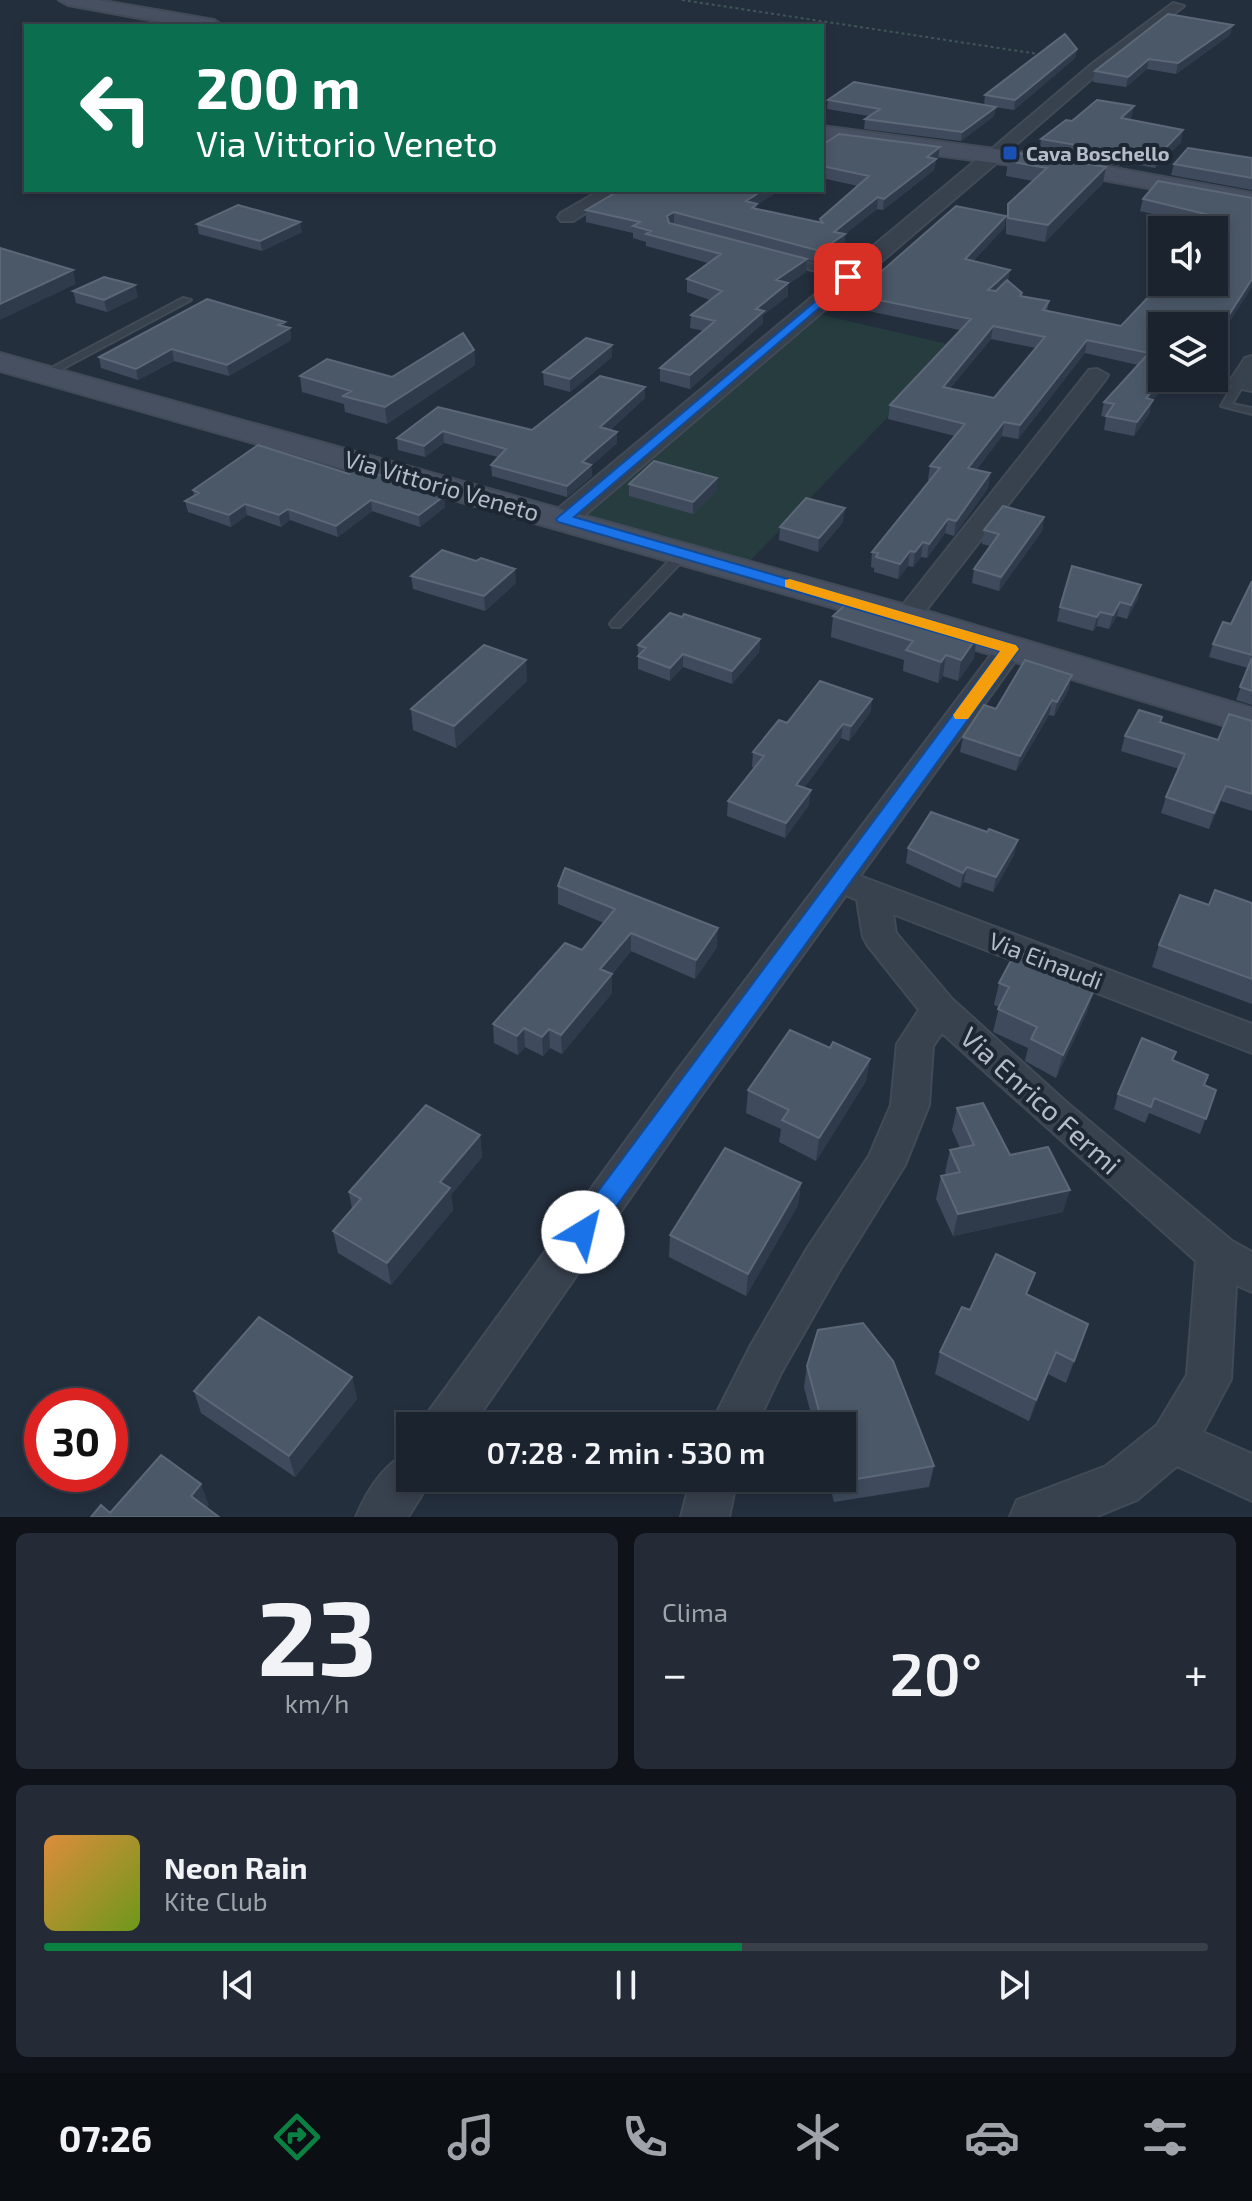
<!DOCTYPE html>
<html lang="it">
<meta charset="utf-8">
<style>
:root{--surface:#1b232e;--page:#242b36;--text:#f1f3f6;--muted:#a0a4aa;--line:#39404a;--accent:#0b8043}
body{margin:0;font-family:"Exo 2",sans-serif;background:var(--page);color:var(--text);height:100vh;display:flex;flex-direction:column;font-size:30px;white-space:nowrap}
*{box-sizing:border-box;margin:0}
p{font-size:26px;color:var(--muted)}
.icon{flex:none;width:44px;height:44px;fill:none;stroke:currentColor;stroke-width:2;stroke-linecap:round;stroke-linejoin:round}
.map{position:relative;height:1517px;overflow:hidden}
.panel{display:flex;flex-direction:column;gap:16px;padding:16px;background:#0f1319;flex:1}
.panel>*{flex:none}
.banner{position:absolute;left:24px;top:24px;width:800px;height:168px;border-radius:0px;box-shadow:0 4px 12px #0003,0 0 0 2px var(--line);background:#0b6e4f;color:#fff;overflow:hidden}
.fabs{position:absolute;left:1148px;top:216px;display:grid;gap:16px}
.fabs a{display:grid;place-items:center;width:80px;height:80px;border-radius:0px;background:var(--surface);box-shadow:0 4px 12px #0003,0 0 0 2px var(--line);font-size:40px}
.speed{position:absolute;left:24px;top:1388px;display:flex;gap:16px;font-size:40px;font-weight:700;text-align:center}
.speed>*{display:grid;place-content:center;width:104px;height:104px;border-radius:50%;background:var(--surface);box-shadow:0 4px 12px #0003,0 0 0 2px var(--line);line-height:1}
.speed .limit{border:12px solid #d22;background:#fff;color:#111}
.pin{position:absolute;display:grid;place-items:center;width:68px;height:68px;color:#fff;margin:-34px;border-radius:16px;box-shadow:0 4px 12px #0006}
.me{position:absolute;width:88px;margin:-44px;rotate:36deg;stroke-linejoin:round;filter:drop-shadow(0 0 6px #0008)}
.turn{display:flex;align-items:center;gap:28px;height:168px;padding:0 40px;font-size:36px}
.turn .icon{width:104px;height:104px;stroke-width:2.5}
.turn b{display:block;font-size:56px;line-height:68px}
.big{font-size:60px;font-weight:600;line-height:1.1}
.panel .card{flex:1;display:flex;flex-direction:column;justify-content:center;gap:12px;min-width:0;padding:0 28px;border-radius:12px;background:var(--page)}
.panel .dial{align-items:center;gap:0}
.dial b{font-size:104px;line-height:1}
.song{display:flex;align-items:center;gap:24px}
.cover{width:96px;height:96px;border-radius:12px;background:linear-gradient(135deg,hsl(30 70% 55%),hsl(80 70% 35%))}
.played{height:8px;border-radius:4px;background:linear-gradient(90deg,var(--accent) 60%,var(--line) 60%)}
.keys{display:flex;justify-content:space-around;direction:ltr}
.heat{display:flex;justify-content:space-between;align-items:center;font-size:44px;direction:ltr}
.panel .tiles{flex:1;display:grid;gap:16px;grid-template-columns:1fr 1fr}
.card:last-child{grid-column:span 2}
.trip{position:absolute;left:396px;top:1412px;width:460px;height:80px;border-radius:0px;background:var(--surface);box-shadow:0 4px 12px #0003,0 0 0 2px var(--line);font-weight:600;line-height:80px;text-align:center}
.dock{display:flex;height:128px;justify-content:space-around;align-items:center;background:#0b0e12;color:var(--muted)}
.dock .icon{width:56px;height:56px}
.dock .selected{color:var(--accent)}
.dock b{font-size:36px;color:var(--text)}
.map>svg:first-child{display:block}
.green{fill:#263c3f}
.lines{fill:none;stroke-linecap:round;stroke-linejoin:round}
.service-casing{stroke:#414a57;stroke-width:4}
.minor-casing{stroke:#414a57;stroke-width:4}
.tertiary-casing{stroke:#414a57;stroke-width:4}
.secondary-casing{stroke:#414a57;stroke-width:4}
.path-far2{stroke:#3f5557;stroke-width:2;stroke-dasharray:3 3;stroke-linecap:butt}
.path-far1{stroke:#3f5557;stroke-width:3;stroke-dasharray:4 4;stroke-linecap:butt}
.path{stroke:#3f5557;stroke-width:4;stroke-dasharray:5 5;stroke-linecap:butt}
.service{fill:#38414e;fill-rule:evenodd}
.minor{fill:#38414e;fill-rule:evenodd}
.tertiary{fill:#38414e;fill-rule:evenodd}
.secondary{fill:#465061;fill-rule:evenodd}
.wall{fill:#3f4b5c;fill-rule:evenodd}
.shaded-wall{fill:#2f3b4b}
.building{fill:#4b5868;stroke:#5c6777;stroke-width:2;fill-rule:evenodd}
.route{fill:#1a73e8;stroke:#114b97;stroke-width:2}
.slow{fill:#f59e0b}
.transit-dot{fill:#1a4fb4;stroke:#1d2633;stroke-width:3}
.labels{text-anchor:middle;dominant-baseline:central;stroke-width:8;stroke-linejoin:round;paint-order:stroke}
.far-poi-label{font-size:20px;font-weight:bold;fill:#b4bcc9;stroke:#1d2633;text-anchor:start}
.street-label{font-size:24px;fill:#b4bcc9;stroke:#1d2633}
.near-street-label{font-size:28px;fill:#b4bcc9;stroke:#1d2633}
</style>
<div class="map">
<svg width="1252" height="1517" viewBox="0 0 1252 1517">
<rect width="100%" height="100%" fill="#242f3e"/>
<!-- green -->
<path class="green" d="M814 313 956 346 748 563 587 516 588 508Z"/>
<g class="lines">
<defs>
<path id="service" d="M790 258 851 275 852 277 848 280 787 263V259Z
M183 298 191 300 47 377 38 375Z
M1240 379 1245 382 1232 404 1252 408V414L1221 406 1236 380Z
M683 549 687 550V556L620 627H612L610 624 612 621 679 550Z"/>
<path id="minor" d="M1173 3 1184 6 1103 69 999 159H987V153L1093 63Z
M601 190H622L573 221H561L558 217 561 213Z
M1252 356V391L1232 387 1229 382 1245 358Z
M1097 369 1108 375 1105 380 916 623H898L894 617 898 611 1089 370Z
M1010 641 1020 643 1024 649 860 876 1252 1024V1053L893 914 896 933 952 999 1065 1101 1232 1241 1252 1252V1292L1236 1285 1231 1379 1203 1432 1252 1454V1501L1177 1466 1137 1500 1095 1517H1010L1017 1500 1106 1466 1157 1425 1187 1375 1196 1261 942 1033 933 1046 929 1105 905 1165 838 1273 781 1373 756 1426H710L751 1345 808 1247 869 1156 891 1105 897 1044 919 1010 868 946 863 937 857 900 846 895 700 1097 472 1426H422L429 1411 674 1075 1000 643Z
M410 1452V1478H432L408 1517H356C367 1491 384 1463 410 1452Z
M691 1478H737L729 1517H681Z"/>
<path id="tertiary" d="M993 150 1003 156 1000 160 573 525 563 528 553 525 548 519 553 513 986 152Z"/>
<path id="secondary" d="M59 0H98L214 20 223 26H183L68 5Z
M822 126 1049 156 1252 193V207L1049 170 822 140Z
M0 353 920 609 1252 708V734L894 625 0 371Z"/>
</defs>
<!-- service casing -->
<use href="#service" class="service-casing"/>
<!-- minor casing -->
<use href="#minor" class="minor-casing"/>
<!-- tertiary casing -->
<use href="#tertiary" class="tertiary-casing"/>
<!-- secondary casing -->
<use href="#secondary" class="secondary-casing"/>
<!-- path-far2 -->
<path class="path-far2" d="M682 0 1045 55"/>
<!-- path-far1 -->
<path class="path-far1" d="M1164 380 1202 388"/>
<!-- path -->
<path class="path" d="M1192 386 1217 391"/>
<!-- service -->
<use href="#service" class="service"/>
<!-- minor -->
<use href="#minor" class="minor"/>
<!-- tertiary -->
<use href="#tertiary" class="tertiary"/>
<!-- secondary -->
<use href="#secondary" class="secondary"/>
</g>
<!-- wall -->
<path class="wall" d="M1230 35 1176 74 1147 69 1126 87 1093 82 1095 71Z
M1077 49 1075 58 1014 110 995 107 994 116 961 141 864 129 865 119 869 116 827 109 828 100 984 105 985 95Z
M1134 106 1130 120 1181 142 1155 168 1122 162 1119 166 1039 152 1041 139 1072 121Z
M822 141 940 147 938 158 936 160 934 170 883 210 877 209 845 234 844 247 819 263 807 260 806 272 788 284V296L763 315V323L690 389 660 381V368L704 331 690 328 691 315 710 300 687 292V279L708 263 646 246V242L633 238V233L586 222V210L757 205V209L819 222 820 219 858 186 822 178Z
M1018 153 1103 183 1045 242 1006 234V220L1008 204 1033 181 1006 176 1008 161Z
M1252 158V190L1171 175 1174 164Z
M1252 198 1162 326V378H1172L1152 401 1149 414 1134 436 1104 430 1106 417 1101 416 1104 402 1138 365 1085 353 1018 439 1002 436 976 470 990 473 988 488 954 536 945 533 927 558 921 557 913 567 908 566 898 579 874 572V568L871 567 872 552 930 481 928 480 930 466 955 436 888 419 890 405 960 330 839 305 840 292 874 278 1006 216 1004 228 973 261 1008 281 1022 296 1049 301 1047 311 1121 326 1155 290 1204 226 1140 211 1143 199ZM991 339 1036 348 994 398 950 388Z
M197 224 302 232 262 251 199 234Z
M73 291 138 297 107 312 76 303Z
M286 327 290 328 291 340 229 376 174 361 138 380 101 368 99 357Z
M612 345V357L570 392 544 385 543 372Z
M474 350 475 365 387 424 345 412 344 404 302 392 300 376 392 377Z
M645 387V398L610 430 617 443 591 466 592 476 567 497 492 476 491 465 498 457 444 443 425 457 398 450 397 438 438 407 532 430Z
M258 445 445 507 420 527 372 511 338 537 290 520 281 527 247 515 231 527 188 512 185 501 194 496 193 490Z
M629 484 717 490 693 514 629 496Z
M1044 517 1042 531 999 591 972 583 974 569 990 546 982 544 984 530Z
M843 522 818 552 779 540 780 527Z
M411 576 516 583 485 611 413 589Z
M1252 581V705L1236 700 1248 668 1209 657 1213 644 1231 624Z
M1138 599 1127 619 1117 616 1109 629 1097 626 1093 631 1057 621 1060 607Z
M833 616 974 658 958 681 943 676 938 683 903 671 904 660 831 637Z
M760 639 759 652 732 684 683 667 670 681 638 669V645Z
M527 681 456 748 413 730 411 709Z
M1069 689 1054 716 1049 715 1016 771 960 752 963 737 996 709Z
M872 699 870 713 849 741 841 738 804 788 809 805 785 838 727 816 728 801 755 768 752 767 753 752 787 723Z
M1252 721V811L1221 801 1209 829 1161 813 1166 797 1179 769 1121 751 1125 736 1161 722 1218 740Z
M908 848 1014 855 993 892 964 882 960 888 906 863Z
M558 886 717 947 695 979 631 951 612 974V993L562 1054 550 1048 543 1056 525 1047 518 1055 494 1043 493 1024 582 950 604 923 558 904Z
M1252 903V1004L1152 967 1159 945 1209 905Z
M1065 978 1094 990 1087 1012 1056 1078 1025 1061 1028 1048 993 1032 999 1007 994 1005 999 983Z
M830 1048 870 1059 866 1081 816 1161 779 1142 781 1129 746 1113 748 1090Z
M1173 1061 1204 1085 1216 1090 1200 1134 1149 1113 1145 1123 1114 1109 1118 1094Z
M957 1108 1010 1155 1063 1212 953 1236 936 1199 941 1176 946 1175 945 1172 950 1150 960 1148 952 1130Z
M480 1135 482 1157 451 1195 453 1210 391 1285 338 1253 333 1231 352 1209 349 1192Z
M801 1183 798 1205 746 1296 669 1257 670 1235Z
M1029 1295 1088 1324 1066 1383 1048 1374 1029 1421 935 1374 940 1352Z
M807 1366 934 1466 929 1487 834 1502 828 1478H842V1426H814L804 1387Z
M352 1377 357 1399 295 1477 201 1413 194 1391Z"/>
<!-- shaded-wall -->
<path class="shaded-wall" d="M1233 25 1230 35 1176 74 1178 63Z
M1077 49 1075 58 1014 110 1015 100Z
M1149 59 1147 69 1126 87 1128 77Z
M1134 106 1131 118 1119 130 1121 118Z
M996 107 994 116 961 141 962 132Z
M1183 130 1181 142 1155 168 1158 156Z
M940 147 938 158 936 160 934 170 883 210 884 199 927 157Z
M1125 150 1122 162 1119 166 1122 153Z
M1106 167 1103 183 1045 242 1048 225Z
M763 190H781L757 205V215L746 201Z
M878 197 877 209 843 236 845 234 844 247 819 263 820 251 834 232Z
M674 212V224L667 228V216Z
M1006 216 1004 228 963 271 965 259Z
M300 222 302 232 262 251 260 241Z
M807 259 806 272 788 284V296L763 315V323L690 389V375L756 309 776 280Z
M73 270 76 284 0 320V304Z
M1010 270 1008 282 986 302 988 290Z
M1252 279V287L1214 346V338Z
M135 285 138 297 107 312 104 300Z
M285 322 286 330 290 328 291 340 229 376 227 365Z
M993 326 991 339 941 400 943 387Z
M1087 340 1085 353 1018 439 1020 425Z
M612 345V357L570 392V379Z
M172 349 174 361 138 380 136 369Z
M474 350 475 365 387 424 385 407Z
M1163 378H1172L1152 401 1149 414 1134 436 1137 422 1146 398Z
M645 387V398L600 438V427Z
M1004 422 1002 436 966 482 968 468Z
M443 431 444 443 425 457 424 446Z
M617 432V443L591 466 592 476 567 497V486L582 462Z
M990 473 988 488 954 536 956 521Z
M717 478V490L693 514V502Z
M444 496 445 507 420 527 419 515Z
M371 500 372 511 338 537 336 526Z
M245 504 247 515 231 527 229 515Z
M845 508 843 522 818 552 819 538Z
M288 509 290 520 281 527 279 515Z
M1044 517 1042 531 999 591 1001 577Z
M948 519 945 533 927 558 929 544Z
M923 542 921 557 913 567 915 552Z
M910 551 908 566 898 579 900 564Z
M515 569 516 583 485 611 484 596Z
M1141 585 1138 599 1127 619 1131 605Z
M1120 602 1117 616 1109 629 1113 615Z
M1100 612 1097 626 1093 631 1097 617Z
M977 637 974 658 958 681 961 660Z
M760 639 759 652 732 684V671Z
M683 654V667L670 681V668Z
M946 655 943 676 938 683 941 662Z
M526 660 527 681 456 748 454 726Z
M1072 675 1069 689 1054 716 1057 702Z
M872 699 870 713 849 741 851 726Z
M1052 700 1049 715 1016 771 1020 756Z
M843 724 841 738 795 800 796 785Z
M1226 786 1221 801 1209 829 1214 813Z
M811 790 809 805 785 838 786 823Z
M1018 840 1014 855 993 892 996 877Z
M967 867 964 882 960 888 963 873Z
M718 928 717 947 695 979 696 960Z
M631 933V951L600 987V969Z
M612 974V993L562 1054 561 1035Z
M1094 990 1087 1012 1056 1078 1063 1055Z
M524 1028 525 1047 518 1055 517 1036Z
M549 1029 550 1048 543 1056 542 1037Z
M870 1059 866 1081 816 1161 819 1138Z
M480 1135 482 1157 451 1195 453 1210 391 1285 387 1263 440 1182Z
M801 1183 798 1205 746 1296 748 1274Z
M1070 1190 1063 1212 953 1236 958 1214Z
M1056 1352 1048 1374 1029 1421 1036 1400Z
M352 1377 357 1399 295 1477 289 1456Z
M201 1484 209 1505 199 1517 191 1496Z"/>
<!-- building -->
<path class="building" d="M1168 14 1233 25 1178 63 1149 59 1128 77 1095 71Z
M1065 34 1077 49 1015 100 985 95Z
M854 82 996 107 962 132 865 119 880 109 828 100Z
M1097 100 1134 106 1121 118 1183 130 1158 156 1125 150 1122 153 1041 139 1066 120 1072 121Z
M839 134 940 147 927 157 936 159 884 199 878 197 834 232 845 234 820 251 674 212 667 216 669 223 807 259 776 280 788 283 756 309 764 311 690 375 660 368 715 321 691 315 722 291 687 279 721 254 646 234 651 231 633 226 640 222 586 210 620 190H763L746 201 757 204 752 208 823 223 820 219 869 176 822 166V141L827 142Z
M1188 148 1252 158V178L1174 164Z
M1018 153 1106 167 1048 225 1008 218V204L1047 168 1008 161Z
M1158 181 1252 198V279L1214 338V326H1162V378H1163L1146 398 1153 400 1137 422 1106 416 1114 404 1104 402 1149 353 1087 340 1020 425 1004 422 968 468 990 473 956 521 948 519 929 544 923 542 915 552 910 551 900 564 876 557 878 553 872 552 940 468 930 466 965 424 890 405 971 319 840 292 862 275 874 278 956 206 1006 216 965 259 1010 270 988 290 996 291 1007 280 1022 293 1020 296 1049 301 1043 310 1121 326 1155 290 1162 280V282H1214V230H1201L1214 216 1143 199ZM993 326 1045 337 994 398 943 387Z
M238 205 300 222 260 241 197 224Z
M0 248 73 270 0 304Z
M104 277 135 285 104 300 73 291Z
M207 299 285 322 278 325 290 328 227 365 172 349 136 369 99 357Z
M463 333 474 350 385 407 343 396 351 391 300 376 327 359 392 377Z
M586 338 612 345 570 379 543 372Z
M600 376 645 387 600 427 617 432 582 462 591 465 567 486 491 465 506 449 443 431 424 446 397 438 438 407 532 430Z
M258 445 349 474 358 468 444 496 419 515 371 500 336 526 288 509 279 515 245 504 229 515 185 501 199 493 193 490Z
M654 461 717 478 693 502 629 484Z
M806 498 845 508 819 538 780 527Z
M1003 506 1044 517 1001 577 974 569 999 534 984 530Z
M442 550 476 561 481 558 515 569 484 596 411 576Z
M1072 566 1141 585 1131 605 1120 602 1113 615 1100 612 1097 617 1060 607Z
M1252 581V655L1213 644 1223 622 1231 624Z
M853 598 977 637 961 660 946 655 941 662 906 650 913 641 833 616Z
M670 613 682 617 684 614 760 639 732 671 683 654 670 668 638 656 646 648 638 645Z
M484 645 526 660 454 726 411 709Z
M1252 658V691L1240 687Z
M1025 660 1072 675 1057 702 1052 700 1020 756 963 737 984 705 996 709Z
M820 681 872 699 851 726 843 724 796 785 811 790 786 823 728 801 764 756 753 752 779 720 787 723Z
M1139 710 1162 717 1160 722 1218 740 1229 714 1252 721V794L1226 786 1214 813 1166 797 1185 754 1125 736Z
M931 812 987 832 989 829 1018 840 996 877 967 867 963 873 908 848Z
M565 868 718 928 696 960 631 933 600 969 612 974 561 1035 549 1029 542 1037 524 1028 517 1036 493 1024 565 943 582 950 615 909 558 886Z
M1215 890 1252 903V979L1159 945 1180 895 1209 905Z
M1016 951 1067 970 1064 978 1094 990 1063 1055 1031 1039 1037 1027 998 1009 1009 987 999 983Z
M790 1030 830 1048 833 1042 870 1059 819 1138 782 1120 789 1110 748 1090Z
M1142 1038 1176 1052 1172 1060 1208 1075 1204 1085 1216 1090 1206 1119 1154 1098 1151 1107 1118 1094Z
M983 1103 1010 1155 1048 1147 1070 1190 958 1214 941 1176 960 1172 950 1150 974 1145 957 1108Z
M426 1105 480 1135 440 1182 450 1188 387 1263 333 1231 361 1199 349 1192Z
M725 1148 801 1183 748 1274 670 1235Z
M996 1254 1035 1273 1026 1294 1088 1324 1074 1361 1056 1352 1036 1400 940 1352 962 1307 970 1310Z
M259 1317 352 1377 289 1456 194 1391Z
M863 1323 893 1361 934 1466 838 1482 837 1478H842V1426H823L807 1366 818 1330Z
M161 1455 201 1484 191 1496 219 1517H91L101 1505 110 1513Z"/>
<!-- route -->
<path class="route" d="M848 274 853 277 852 280 574 517 1016 645 1019 649 592 1240 583 1243 574 1240 570 1232 574 1224 1000 651 558 522 556 519Z"/>
<!-- slow -->
<path class="slow" d="M790 579 1016 645 1019 649 968 719H955L953 715 1000 651 785 587V580Z"/>
<!-- markers -->
<rect class="transit-dot" x="1002" y="145" width="16" height="16" rx="4"/>
<g class="labels">
<!-- far-poi labels -->
<g class="far-poi-label">
<text x="1026" y="153">Cava Boschello</text>
</g>
<!-- street labels -->
<g class="street-label">
<text transform="translate(442 485) rotate(16)">Via Vittorio Veneto</text>
<text transform="translate(1046 960) rotate(21)">Via Einaudi</text>
</g>
<!-- near-street labels -->
<g class="near-street-label">
<text transform="translate(1041 1100) rotate(42)">Via Enrico Fermi</text>
</g>
</g>
</svg>
<div class="fabs">
<a><svg class="icon" aria-label="sound" viewBox="0 0 24 24"><path d="M4 9h4l5-4v14l-5-4H4zM17 9q2 3 0 6"/></svg></a>
<a><svg class="icon" aria-label="layers" viewBox="0 0 24 24"><path d="M12 4l9 5-9 5-9-5zM3 14l9 5 9-5"/></svg></a>
</div>
<div class="speed"><div class="limit">30</div></div>
<div class="pin" style="left:848px;top:277px;background:#d93025"><svg class="icon" aria-label="arrive" viewBox="0 0 24 24"><path d="M6 21V4h12l-3 4 3 4H6"/></svg></div>
<svg class="me" style="left:583px;top:1232px" viewBox="-20 -20 40 40"><circle r="19" fill="#fff"/><path d="M0-13L10 11 0 6-10 11z" fill="#1a73e8"/></svg>
<div class="trip">07:28 · 2 min · 530 m</div>
<div class="banner">
<div class="turn"><svg class="icon" aria-label="left" viewBox="0 0 24 24"><path d="M17 20v-9H6M10 6l-5 5 5 5"/></svg><div><b>200 m</b>Via Vittorio Veneto</div></div>
</div>
</div>
<section class="panel">
<div class="tiles">
<div class="card dial"><b>23</b><p>km/h</p></div>
<div class="card"><p>Clima</p>
<div class="heat"><a>−</a><b class="big">20°</b><a>+</a></div>
</div>
<div class="card">
<div class="song"><i class="cover"></i><div><b>Neon Rain</b><p>Kite Club</p></div></div>
<div class="played"></div>
<div class="keys"><svg class="icon" aria-label="previous" viewBox="0 0 24 24"><path d="M18 5L8 12l10 7zM5 5v14"/></svg><svg class="icon" aria-label="pause" viewBox="0 0 24 24"><path d="M8 5v14M16 5v14"/></svg><svg class="icon" aria-label="next" viewBox="0 0 24 24"><path d="M6 5l10 7-10 7zM19 5v14"/></svg></div>
</div>
</div>
</section>
<nav class="dock">
<b>07:26</b>
<svg class="icon selected" aria-label="directions" viewBox="0 0 24 24"><path d="M12 3l9 9-9 9-9-9zM9 14v-3h6M13 9l2 2-2 2"/></svg>
<svg class="icon" aria-label="music" viewBox="0 0 24 24"><path d="M9 18V5l10-2v13"/><circle cx="6" cy="18" r="3"/><circle cx="16" cy="16" r="3"/></svg>
<svg class="icon" aria-label="phone" viewBox="0 0 24 24"><path d="M5 4h4l2 5-3 2q2 4 5 5l2-3 5 2v4C11 20 4 13 5 4z"/></svg>
<svg class="icon" aria-label="climate" viewBox="0 0 24 24"><path d="M12 3v18M4 7l16 10M4 17L20 7"/></svg>
<svg class="icon" aria-label="car" viewBox="0 0 24 24"><path d="M5 17H2v-5l4-1 3-4h7l3 4 3 1v5h-3M9 17h6M6 11h13"/><circle cx="7" cy="17" r="2"/><circle cx="17" cy="17" r="2"/></svg>
<svg class="icon" aria-label="filters" viewBox="0 0 24 24"><path d="M4 7h16M4 17h16"/><circle cx="9" cy="7" r="2"/><circle cx="15" cy="17" r="2"/></svg>
</nav>
